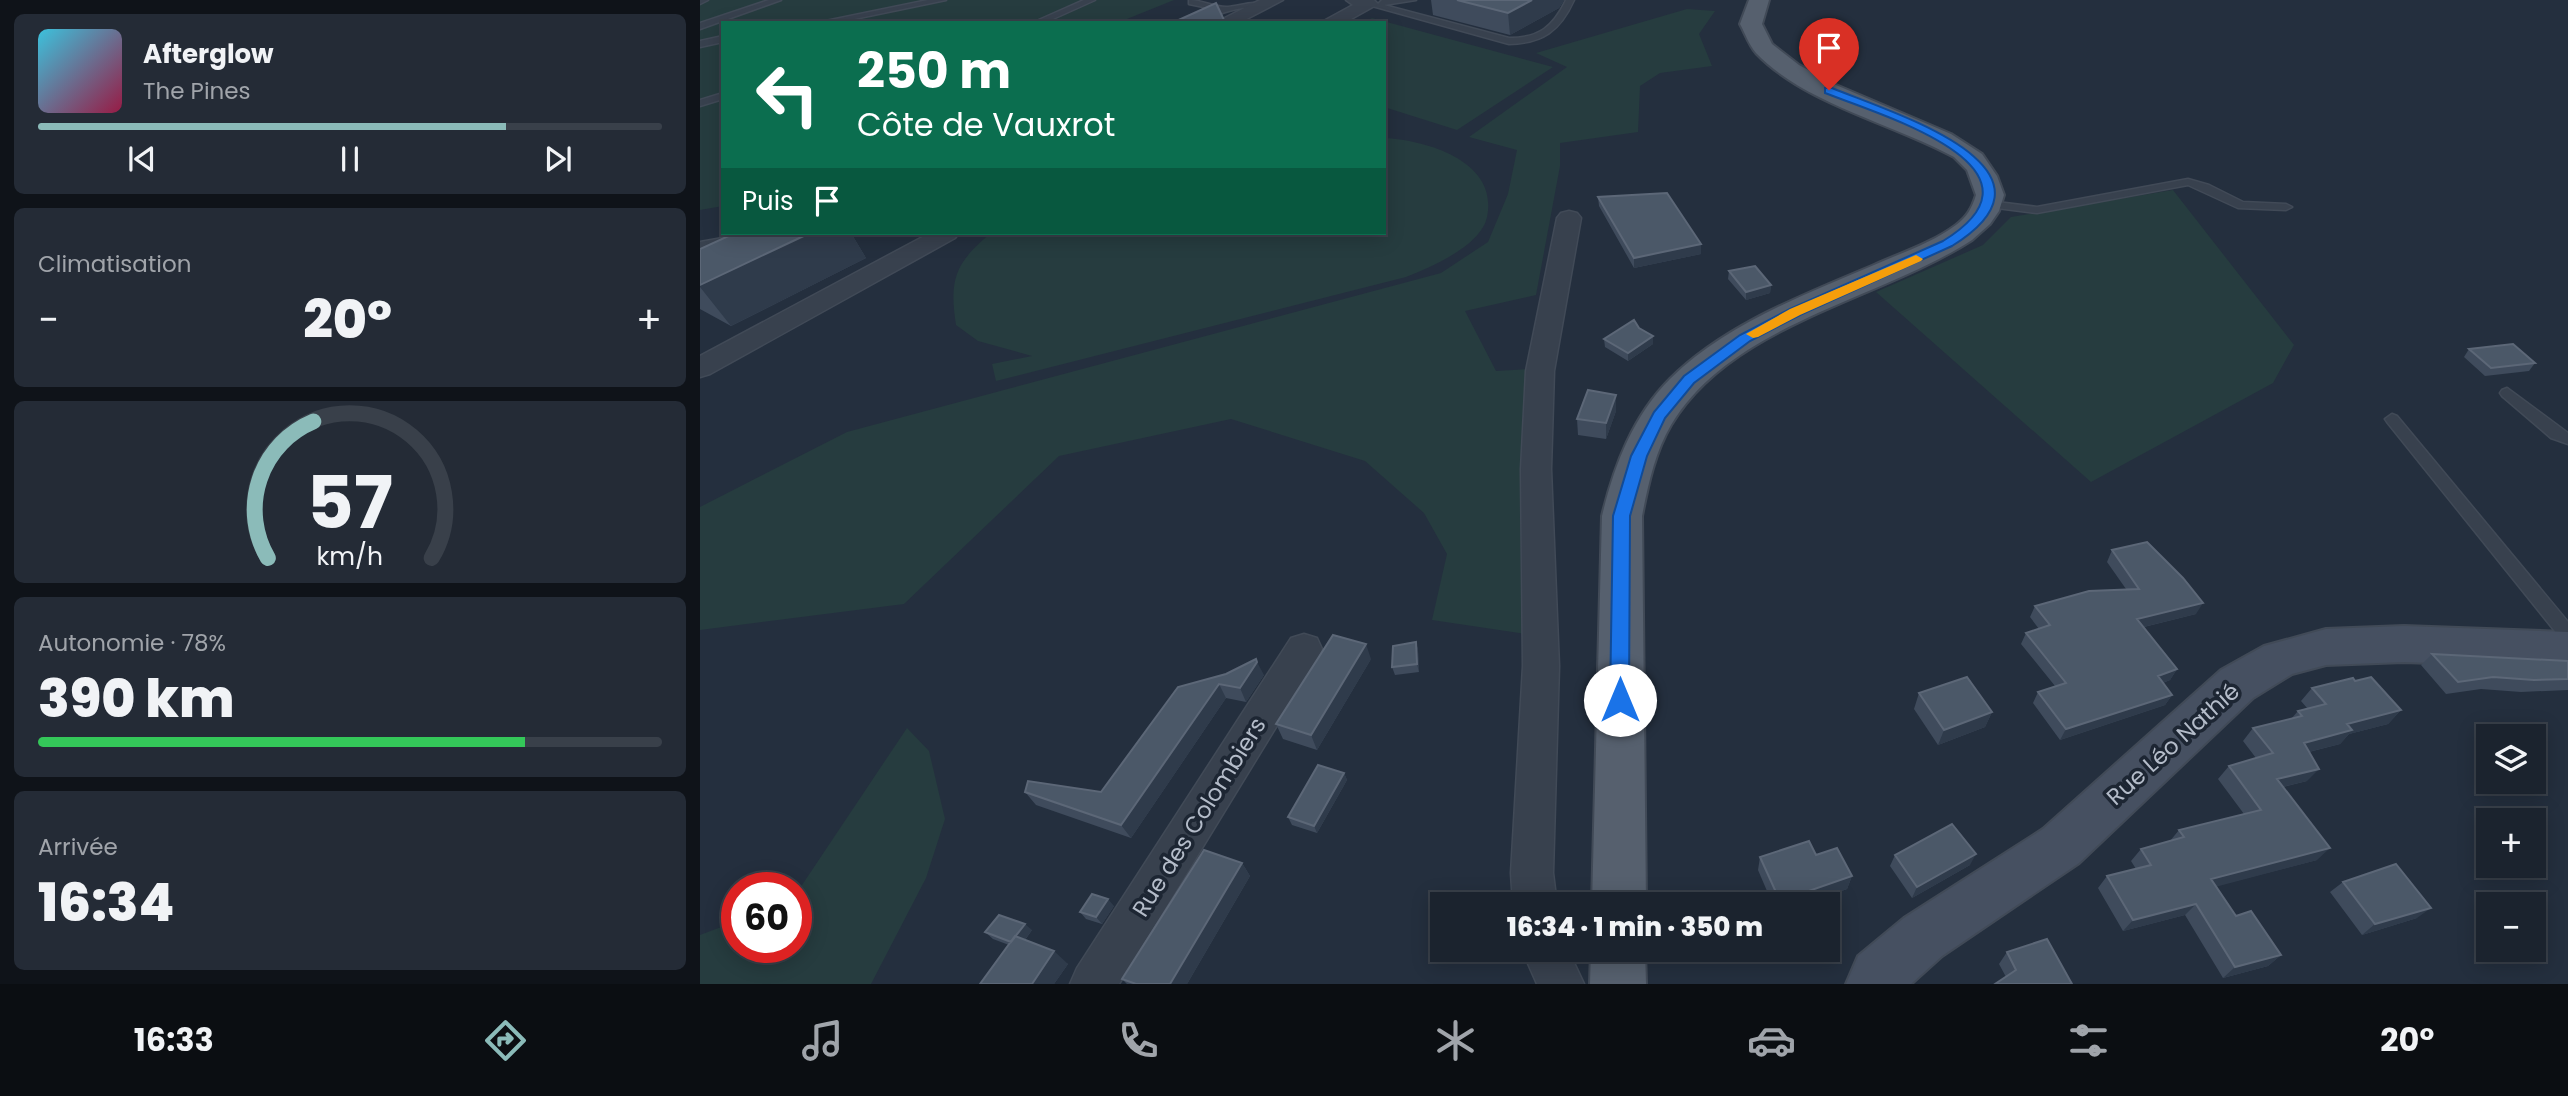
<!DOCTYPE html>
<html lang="fr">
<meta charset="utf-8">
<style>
:root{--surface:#1b232e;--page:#242b36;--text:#f1f3f6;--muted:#a0a4aa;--line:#39404a;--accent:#8bbbb9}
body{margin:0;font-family:Poppins,sans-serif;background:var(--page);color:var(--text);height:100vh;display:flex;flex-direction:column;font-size:26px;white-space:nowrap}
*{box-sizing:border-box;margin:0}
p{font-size:23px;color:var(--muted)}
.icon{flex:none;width:38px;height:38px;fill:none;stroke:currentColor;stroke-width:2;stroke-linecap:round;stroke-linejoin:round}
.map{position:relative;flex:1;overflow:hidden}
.details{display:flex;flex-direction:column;gap:14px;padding:14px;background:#0f1319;width:700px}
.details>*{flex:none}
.guide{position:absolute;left:21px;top:21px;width:665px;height:214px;border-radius:0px;box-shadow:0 4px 18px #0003,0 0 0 2px var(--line);background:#0b6e4f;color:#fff;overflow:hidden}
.tools{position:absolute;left:1776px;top:724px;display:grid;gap:14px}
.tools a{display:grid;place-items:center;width:70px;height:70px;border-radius:0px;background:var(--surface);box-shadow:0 4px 18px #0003,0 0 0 2px var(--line);font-size:35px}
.speed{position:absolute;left:21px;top:872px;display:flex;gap:14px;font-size:35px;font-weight:700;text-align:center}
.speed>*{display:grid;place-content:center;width:91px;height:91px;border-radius:50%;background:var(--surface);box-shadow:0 4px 18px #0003,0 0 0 2px var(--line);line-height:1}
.speed .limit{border:10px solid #d22;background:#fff;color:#111}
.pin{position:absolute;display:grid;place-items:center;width:60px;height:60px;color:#fff;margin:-72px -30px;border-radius:50% 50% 50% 0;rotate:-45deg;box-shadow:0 0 7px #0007}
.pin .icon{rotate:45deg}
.me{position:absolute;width:77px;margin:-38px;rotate:0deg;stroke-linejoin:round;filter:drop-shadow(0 0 5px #0008)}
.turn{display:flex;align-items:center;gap:24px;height:147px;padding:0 21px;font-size:32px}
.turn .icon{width:91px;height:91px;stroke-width:2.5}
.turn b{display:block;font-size:49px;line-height:60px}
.then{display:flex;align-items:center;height:66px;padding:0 21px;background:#0003;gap:14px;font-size:26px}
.big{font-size:52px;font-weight:800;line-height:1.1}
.details .tile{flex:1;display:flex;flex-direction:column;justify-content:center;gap:10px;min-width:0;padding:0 24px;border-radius:10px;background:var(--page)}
.details .dial{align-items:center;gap:0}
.dial svg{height:182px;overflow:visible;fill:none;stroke:var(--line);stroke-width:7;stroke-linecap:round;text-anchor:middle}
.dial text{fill:var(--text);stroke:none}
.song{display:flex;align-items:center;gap:21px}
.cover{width:84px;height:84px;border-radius:10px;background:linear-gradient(135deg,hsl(190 70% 55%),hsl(340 70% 35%))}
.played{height:7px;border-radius:4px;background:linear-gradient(90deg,var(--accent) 75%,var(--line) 75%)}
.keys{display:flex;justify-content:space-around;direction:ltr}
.heat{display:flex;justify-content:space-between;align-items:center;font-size:38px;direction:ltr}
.charge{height:10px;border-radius:5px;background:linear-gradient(90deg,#34c759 78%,var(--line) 0)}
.trip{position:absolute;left:730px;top:892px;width:410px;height:70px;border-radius:0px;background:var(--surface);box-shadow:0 4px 18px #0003,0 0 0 2px var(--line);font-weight:800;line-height:70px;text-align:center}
.tab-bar{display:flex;height:112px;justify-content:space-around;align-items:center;background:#0b0e12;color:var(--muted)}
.tab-bar .icon{width:49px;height:49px}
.tab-bar .current{color:var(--accent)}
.tab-bar b{font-size:32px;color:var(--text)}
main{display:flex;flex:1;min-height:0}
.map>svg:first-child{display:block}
.green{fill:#263c3f}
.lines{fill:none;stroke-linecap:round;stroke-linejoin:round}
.lane-casing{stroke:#414a57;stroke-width:3}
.street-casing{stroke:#414a57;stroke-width:3}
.secondary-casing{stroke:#414a57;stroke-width:4}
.primary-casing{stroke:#414a57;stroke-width:4}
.lane{fill:#38414e;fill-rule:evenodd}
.street{fill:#38414e;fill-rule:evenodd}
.secondary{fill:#465061;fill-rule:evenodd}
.primary{fill:#56606e;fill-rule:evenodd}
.wall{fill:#3f4b5c}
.shaded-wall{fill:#2f3b4b}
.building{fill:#4b5868;stroke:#5c6777;stroke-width:2}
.route{fill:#1a73e8;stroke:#114b97;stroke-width:2}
.slow{fill:#f59e0b}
.labels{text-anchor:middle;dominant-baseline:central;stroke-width:7;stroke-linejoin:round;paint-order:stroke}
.near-street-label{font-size:23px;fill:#b4bcc9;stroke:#1d2633}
</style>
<main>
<section class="details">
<div class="tile">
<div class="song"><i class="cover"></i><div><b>Afterglow</b><p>The Pines</p></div></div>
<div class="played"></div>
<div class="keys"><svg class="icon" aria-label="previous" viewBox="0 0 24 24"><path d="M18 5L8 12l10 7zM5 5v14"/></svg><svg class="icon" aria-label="pause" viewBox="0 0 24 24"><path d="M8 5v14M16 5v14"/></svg><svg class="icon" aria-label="next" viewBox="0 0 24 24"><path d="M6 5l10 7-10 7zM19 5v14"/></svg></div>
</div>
<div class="tile"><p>Climatisation</p>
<div class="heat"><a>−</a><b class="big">20°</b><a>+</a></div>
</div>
<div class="tile dial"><svg viewBox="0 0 100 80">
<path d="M14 69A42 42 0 1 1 86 69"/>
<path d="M14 69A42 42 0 0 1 34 9" stroke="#8bbbb9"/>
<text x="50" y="56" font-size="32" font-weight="700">57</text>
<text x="50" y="72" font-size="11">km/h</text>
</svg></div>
<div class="tile"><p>Autonomie · 78%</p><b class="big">390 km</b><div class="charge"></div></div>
<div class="tile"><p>Arrivée</p><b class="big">16:34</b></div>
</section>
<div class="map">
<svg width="1868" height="984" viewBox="0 0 1868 984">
<rect width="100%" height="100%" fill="#242f3e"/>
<!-- green -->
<path class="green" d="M0 0H474L417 23H23V206L0 210Z
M987 9 1015 11 999 34 1012 66 960 73 940 86 938 132 860 143V166L836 295 765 311 796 371 829 369 826 634 732 620 747 554 724 513 665 461 531 419 359 456 204 604 0 630V507L147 432 741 273 788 242 808 194 817 150 769 137 867 67 836 53Z
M672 18 853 67 757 130 684 107V23H663Z
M684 138C726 140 799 161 787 217 781 246 731 267 706 277L296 381 292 364 332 356 278 341 256 325C249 279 255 263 291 233H684Z
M1473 190 1594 345 1573 383 1391 482 1176 292 1283 245 1311 217Z
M207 728 229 751 245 819 226 878 171 984H0V935L37 921V947H96V894Z"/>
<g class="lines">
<defs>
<path id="lane" d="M0 0H8L0 4Z
M69 0H81L0 29V23Z
M228 0H246L135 23H116Z
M384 0H395L344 23H332Z
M489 0C502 0 515 8 528 7 541 6 554 0 566 5 559 9 552 7 544 8 522 10 504 23 482 23L518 10 489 4Z
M682 0H716L684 5 809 38C839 38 853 27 866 0H874C860 31 843 43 809 44L665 4 669 1 678 4Z
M23 36V42L0 47V41Z
M23 93V99L0 106V100Z
M1488 179 1509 185 1543 202 1586 204 1592 207 1586 210 1538 208 1488 185 1337 213 1289 207 1283 204 1289 201 1337 207Z
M28 237 34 241 32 244 0 250V242Z
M1807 388 1868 433V444L1851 438 1802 396 1800 393 1802 390Z
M1692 414 1697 416 1868 622V642L1862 640 1687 422 1685 419Z"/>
<path id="street" d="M560 0H583L539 23H515Z
M646 0H674L678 4 644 23H620L653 5Z
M869 211 877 213 881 218 854 371 851 469 859 666 853 873 857 905H813L811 873 823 666 821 469 826 371 857 218 861 213Z
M230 233H259L255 238 10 374 0 377V356Z
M604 634 617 638 622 649 617 660 419 984H370L377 968 591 638Z
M822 950H868L884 984H837Z"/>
<path id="secondary" d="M1704 626 1868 632V668L1704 662 1626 665 1592 674 1553 698 1379 863 1242 956 1211 984H1146L1158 956 1204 918 1343 829 1521 670 1564 646 1626 629Z"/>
<path id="primary" d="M1049 0H1069L1062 24 1072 44 1099 65 1136 85 1251 134 1282 154 1297 176 1304 195 1299 211 1290 224 1272 240C1179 300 1031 324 971 425 955 452 948 485 942 516L946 905H892L902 516C914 466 933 416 970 379 1025 324 1104 295 1174 265 1201 253 1232 243 1256 225 1267 217 1272 208 1276 195L1267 170 1254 157C1192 123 1105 104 1056 53 1049 45 1045 33 1040 24Z
M891 950H945L946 984H890Z"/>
</defs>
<!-- lane casing -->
<use href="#lane" class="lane-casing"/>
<!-- street casing -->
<use href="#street" class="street-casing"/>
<!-- secondary casing -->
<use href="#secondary" class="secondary-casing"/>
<!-- primary casing -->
<use href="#primary" class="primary-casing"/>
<!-- lane -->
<use href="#lane" class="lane"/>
<!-- street -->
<use href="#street" class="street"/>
<!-- secondary -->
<use href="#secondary" class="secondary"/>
<!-- primary -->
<use href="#primary" class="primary"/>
</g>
<!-- wall -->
<path class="wall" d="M731 0H864L859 8 810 35 733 15Z
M898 197 1001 254 934 268 899 206Z
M35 233H151L166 258 31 326 0 309V249Z
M1029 271 1071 285 1070 293 1046 300 1028 279Z
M953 336V344L928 361 905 347 904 339Z
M1769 349 1835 363 1829 371 1785 376 1764 357Z
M916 411 906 439 878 435 877 419Z
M1412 550 1496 614 1444 627 1477 669 1470 680 1463 683 1472 695 1465 705 1360 740 1333 703 1338 692 1355 686 1321 644 1326 633 1339 629 1330 617 1335 606 1426 589 1407 562Z
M716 642 718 650 719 672 695 675 692 667Z
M1732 654 1868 661V690L1821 692 1781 689 1746 694 1721 665Z
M671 659 617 750 583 739 576 724Z
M564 675 546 702 526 698 431 838 336 805 325 792H401L478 687Z
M1655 681 1701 710 1688 724 1649 734 1640 744 1609 752 1607 781 1583 787 1617 860 1516 886 1536 916 1581 955 1568 966 1523 978 1485 915 1423 931 1398 888 1407 876 1436 869 1431 861 1441 849 1470 841 1479 830 1544 814 1518 779 1529 766 1556 758 1543 741 1553 728 1591 719 1598 711 1607 708 1601 701 1612 688Z
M1219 693 1292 712 1285 727 1238 745 1214 709Z
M644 773 647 780 617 833 592 825 588 817Z
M1116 855 1152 876 1147 889 1103 905H1073L1058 870 1060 857Z
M1195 855 1270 865 1212 898 1190 866Z
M542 863 550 876 487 984H427L422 979Z
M1643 882 1717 918 1662 935 1630 892Z
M414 906 402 924 386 919 380 912Z
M332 930 325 940 368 964 354 984H280L309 945 293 939 285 932Z
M1307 952 1372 984 1306 977 1299 964Z"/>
<!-- shaded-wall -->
<path class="shaded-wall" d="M832 0H864L859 8 810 35 808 13Z
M110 233H151L166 258 31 326 0 287V285Z
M1001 244V254L934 268V258Z
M1071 285 1070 293 1046 300V292Z
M953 336V344L928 361V353Z
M916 395V411L906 439V423Z
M1503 603 1496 614 1431 630 1437 619Z
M716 642 718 650 719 672 717 664Z
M666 644 671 659 617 750 611 735Z
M557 662 564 675 546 702 540 688Z
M1477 669 1470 680 1451 687 1458 676Z
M519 684 526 698 431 838 421 825Z
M1472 695 1465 705 1360 740 1366 729Z
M1701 710 1688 724 1649 734 1640 744 1592 756 1604 743 1647 724Z
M1292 712 1285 727 1238 745 1244 730Z
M1619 769 1607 781 1565 791 1577 779Z
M644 773 647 780 617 833 614 826Z
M1630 848 1617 860 1500 891 1511 879Z
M1276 854 1270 865 1212 898 1217 887Z
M542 863 550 876 487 984H470Z
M1152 876 1147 889 1103 905H1079L1080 901Z
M408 899 414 906 402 924 396 917Z
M1496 904 1485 915 1423 931 1433 920Z
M1731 908 1717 918 1662 935 1675 924Z
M325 924 332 930 318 949 311 942Z
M354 951 368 964 354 984H332Z
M1581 955 1568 966 1523 978 1535 967Z"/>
<!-- building -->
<path class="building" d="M757 0H832L808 13Z
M516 3 524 20 518 23H472Z
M967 193 1001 244 934 258 898 197Z
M35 233H110L0 285V249Z
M1055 266 1071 285 1046 292 1029 271Z
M934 320 939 328 953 336 928 353 904 339Z
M1813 344 1835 363 1791 368 1769 349Z
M888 390 916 395 906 423 877 419Z
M1447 542 1483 578 1503 603 1437 619 1477 669 1458 676 1472 695 1366 729 1338 692 1366 683 1326 633 1350 625 1335 606 1389 591 1439 589 1412 550Z
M633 635 666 644 611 735 576 724Z
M716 642 717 664 692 667 693 646Z
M1732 654 1868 661V679L1834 680 1793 677 1758 682Z
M556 659 557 662 540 688 519 684 421 825 325 792 328 781 401 792 478 687 526 674Z
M1267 677 1292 712 1244 730 1219 693Z
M1671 677 1701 710 1647 724 1652 730 1604 743 1619 769 1577 779 1630 848 1511 879 1536 916 1551 911 1581 955 1535 967 1496 904 1433 920 1407 876 1451 865 1441 849 1484 837 1479 830 1561 810 1529 766 1573 753 1553 728 1602 716 1598 711 1626 704 1612 688 1653 678 1655 681Z
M618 765 644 773 614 826 588 817Z
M1252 824 1276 854 1217 887 1195 855Z
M1109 841 1116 855 1137 848 1152 876 1080 901 1060 857Z
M504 850 542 863 470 984H436L422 979Z
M1696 864 1731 908 1675 924 1643 882Z
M392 894 408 899 396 917 380 912Z
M299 915 325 924 311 942 285 932Z
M315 936 354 951 332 984H280Z
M1347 939 1372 984H1295L1316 970 1307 952Z"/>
<!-- route -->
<path class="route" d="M1125 88H1132C1192 113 1378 168 1252 246L1100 315 1050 341 994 383 965 418 947 456 930 516 929 700 927 706 920 708 913 706 910 700 913 516 931 456 954 412 984 376 1040 335 1090 309 1243 241C1362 168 1181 115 1125 93Z"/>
<!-- slow -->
<path class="slow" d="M1216 255 1223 259 1221 261 1100 315 1058 337 1053 338 1046 334 1090 309Z"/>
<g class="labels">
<!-- near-street labels -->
<g class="near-street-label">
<text transform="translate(1473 744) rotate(-42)">Rue Léo Nathié</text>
<text transform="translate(499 817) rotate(-58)">Rue des Colombiers</text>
</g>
</g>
</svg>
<div class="tools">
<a><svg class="icon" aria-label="layers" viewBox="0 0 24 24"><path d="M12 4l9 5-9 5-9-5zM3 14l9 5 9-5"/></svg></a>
<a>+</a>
<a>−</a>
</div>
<div class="speed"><div class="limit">60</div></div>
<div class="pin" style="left:1129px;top:90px;background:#d93025"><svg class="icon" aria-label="arrive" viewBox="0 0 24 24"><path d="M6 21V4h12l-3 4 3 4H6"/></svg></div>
<svg class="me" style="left:920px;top:700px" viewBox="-20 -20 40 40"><circle r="19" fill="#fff"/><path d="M0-13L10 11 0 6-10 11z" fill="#1a73e8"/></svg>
<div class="trip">16:34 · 1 min · 350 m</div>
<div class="guide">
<div class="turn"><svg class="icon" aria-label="left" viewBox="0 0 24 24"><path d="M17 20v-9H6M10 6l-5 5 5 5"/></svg><div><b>250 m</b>Côte de Vauxrot</div></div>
<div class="then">Puis<svg class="icon" aria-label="arrive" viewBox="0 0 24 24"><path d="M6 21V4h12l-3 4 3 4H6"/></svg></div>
</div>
</div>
</main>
<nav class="tab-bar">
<b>16:33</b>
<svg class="icon current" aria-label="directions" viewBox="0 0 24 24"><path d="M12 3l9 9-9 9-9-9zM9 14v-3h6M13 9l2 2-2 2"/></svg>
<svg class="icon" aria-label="music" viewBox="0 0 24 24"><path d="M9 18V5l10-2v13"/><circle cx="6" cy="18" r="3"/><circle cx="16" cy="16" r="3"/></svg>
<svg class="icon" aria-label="phone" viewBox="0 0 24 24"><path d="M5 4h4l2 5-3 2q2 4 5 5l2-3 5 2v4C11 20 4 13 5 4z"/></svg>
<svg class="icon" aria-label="climate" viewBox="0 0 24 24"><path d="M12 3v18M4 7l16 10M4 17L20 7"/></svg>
<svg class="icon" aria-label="car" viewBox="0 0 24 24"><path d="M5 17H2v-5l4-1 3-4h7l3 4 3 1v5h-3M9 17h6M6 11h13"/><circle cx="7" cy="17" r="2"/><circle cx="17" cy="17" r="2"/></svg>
<svg class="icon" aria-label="filters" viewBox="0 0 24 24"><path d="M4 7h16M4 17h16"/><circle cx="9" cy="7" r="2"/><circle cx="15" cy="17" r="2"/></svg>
<b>20°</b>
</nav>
